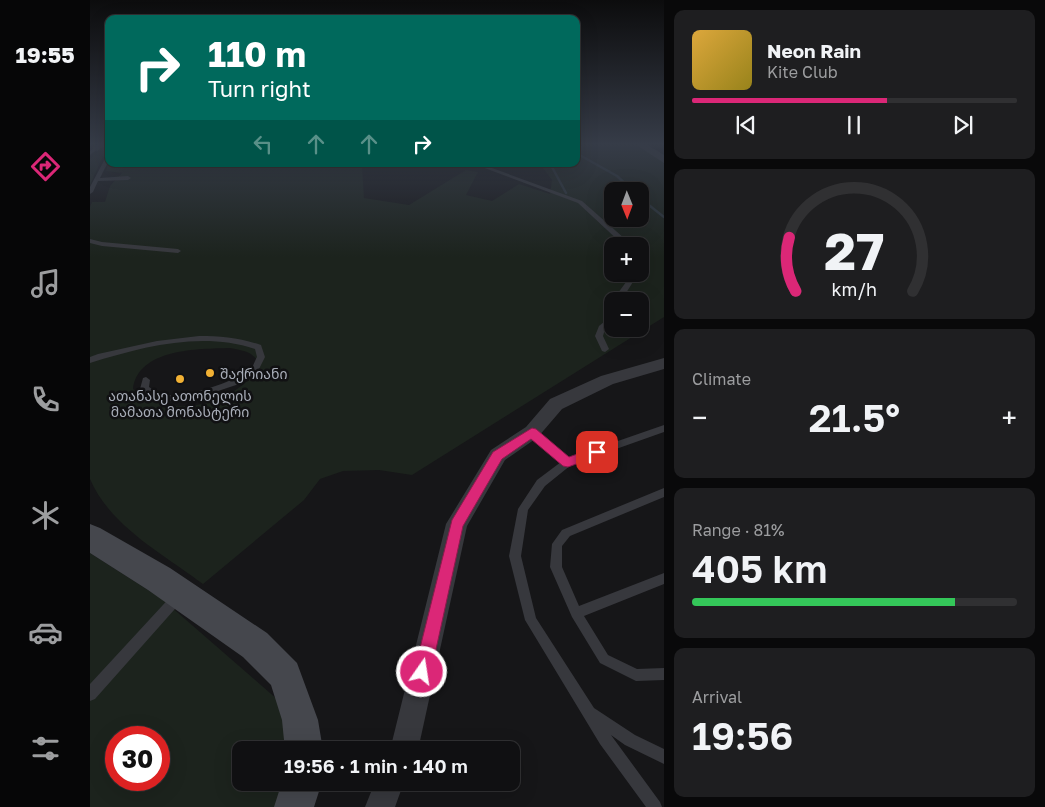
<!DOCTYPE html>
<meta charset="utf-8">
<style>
:root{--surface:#101012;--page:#1e1e20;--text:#f1f3f6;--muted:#9c9d9f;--line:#303032;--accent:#db2777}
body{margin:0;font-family:"Golos Text","Noto Sans Georgian",sans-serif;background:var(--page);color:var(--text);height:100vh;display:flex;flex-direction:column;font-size:19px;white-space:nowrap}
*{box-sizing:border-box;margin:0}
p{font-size:16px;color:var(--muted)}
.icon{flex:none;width:28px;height:28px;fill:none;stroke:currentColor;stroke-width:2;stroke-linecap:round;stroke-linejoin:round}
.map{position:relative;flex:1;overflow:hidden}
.panel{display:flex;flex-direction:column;gap:10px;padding:10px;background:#09090a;width:381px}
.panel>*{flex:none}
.hud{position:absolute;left:15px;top:15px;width:475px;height:152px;border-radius:10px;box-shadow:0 5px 20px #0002,0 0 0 1px var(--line);background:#00695c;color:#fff;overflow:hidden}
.needle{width:32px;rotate:179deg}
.buttons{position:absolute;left:514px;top:182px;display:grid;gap:10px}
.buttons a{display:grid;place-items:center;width:45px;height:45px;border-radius:10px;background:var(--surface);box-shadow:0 5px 20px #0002,0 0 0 1px var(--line);font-size:25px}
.speed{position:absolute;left:15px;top:726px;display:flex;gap:10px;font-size:25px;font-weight:700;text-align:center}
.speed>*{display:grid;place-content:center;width:65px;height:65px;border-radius:50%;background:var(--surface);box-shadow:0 5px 20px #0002,0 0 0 1px var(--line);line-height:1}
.speed .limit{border:8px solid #d22;background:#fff;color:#111}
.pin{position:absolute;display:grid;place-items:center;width:42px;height:42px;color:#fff;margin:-21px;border-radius:10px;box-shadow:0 2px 8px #0006}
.me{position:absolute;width:55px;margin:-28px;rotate:13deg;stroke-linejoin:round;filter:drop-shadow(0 0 4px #0008)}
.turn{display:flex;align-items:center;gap:18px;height:105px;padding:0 20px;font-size:22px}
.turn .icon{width:65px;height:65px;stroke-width:2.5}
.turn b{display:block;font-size:35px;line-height:42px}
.lanes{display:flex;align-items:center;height:48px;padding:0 20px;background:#0003;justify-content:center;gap:25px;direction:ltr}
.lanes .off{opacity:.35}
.big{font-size:38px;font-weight:600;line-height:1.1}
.panel .card{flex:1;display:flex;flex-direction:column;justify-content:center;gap:8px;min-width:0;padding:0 18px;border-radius:10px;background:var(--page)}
.panel .dial{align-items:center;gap:0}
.dial svg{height:130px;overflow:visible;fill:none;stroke:var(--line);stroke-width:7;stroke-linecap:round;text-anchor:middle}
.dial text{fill:var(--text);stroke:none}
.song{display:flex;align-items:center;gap:15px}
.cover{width:60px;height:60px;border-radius:8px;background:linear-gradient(135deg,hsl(40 70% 55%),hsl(50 70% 35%))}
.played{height:5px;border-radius:2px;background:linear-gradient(90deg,var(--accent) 60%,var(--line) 60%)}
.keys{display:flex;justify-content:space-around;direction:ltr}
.heat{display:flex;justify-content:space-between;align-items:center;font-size:28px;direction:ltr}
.charge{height:8px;border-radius:4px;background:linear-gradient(90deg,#34c759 81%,var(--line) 0)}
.trip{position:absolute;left:142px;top:741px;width:288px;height:50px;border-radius:10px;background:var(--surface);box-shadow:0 5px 20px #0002,0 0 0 1px var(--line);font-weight:600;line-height:50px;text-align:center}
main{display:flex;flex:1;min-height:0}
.menu{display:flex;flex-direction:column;width:90px;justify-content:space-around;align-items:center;background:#060607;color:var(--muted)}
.menu .icon{width:35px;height:35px}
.menu .selected{color:var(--accent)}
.menu b{font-size:22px;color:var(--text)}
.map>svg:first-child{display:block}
.green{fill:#1c231d;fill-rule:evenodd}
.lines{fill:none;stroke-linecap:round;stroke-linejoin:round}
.stream{stroke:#2c353c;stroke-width:2.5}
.lane{fill:#37383d;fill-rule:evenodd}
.street{fill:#37383d;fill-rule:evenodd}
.secondary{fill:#45474d;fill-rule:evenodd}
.route{fill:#db2777;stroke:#8e194d}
.poi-dot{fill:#f2b134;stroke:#111113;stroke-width:2}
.labels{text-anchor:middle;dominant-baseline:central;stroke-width:5;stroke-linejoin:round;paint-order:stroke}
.poi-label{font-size:14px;fill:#a8adb8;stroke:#111113;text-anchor:start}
</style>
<main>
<nav class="menu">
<b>19:55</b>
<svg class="icon selected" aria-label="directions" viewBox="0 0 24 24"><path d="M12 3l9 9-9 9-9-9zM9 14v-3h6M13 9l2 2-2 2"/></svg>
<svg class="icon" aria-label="music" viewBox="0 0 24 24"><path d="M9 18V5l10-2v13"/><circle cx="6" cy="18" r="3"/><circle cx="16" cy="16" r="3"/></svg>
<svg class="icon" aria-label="phone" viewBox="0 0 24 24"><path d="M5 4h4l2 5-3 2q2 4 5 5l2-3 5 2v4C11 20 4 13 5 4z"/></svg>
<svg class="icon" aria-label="climate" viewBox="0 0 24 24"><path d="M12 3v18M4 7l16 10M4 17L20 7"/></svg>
<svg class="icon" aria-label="car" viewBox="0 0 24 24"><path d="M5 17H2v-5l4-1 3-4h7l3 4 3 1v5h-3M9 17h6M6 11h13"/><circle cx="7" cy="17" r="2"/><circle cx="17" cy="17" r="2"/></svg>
<svg class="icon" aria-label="filters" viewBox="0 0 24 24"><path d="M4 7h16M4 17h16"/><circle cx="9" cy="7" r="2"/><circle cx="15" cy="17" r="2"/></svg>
</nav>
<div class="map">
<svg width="574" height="807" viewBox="0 0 574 807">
<rect width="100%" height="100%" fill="#161618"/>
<!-- green -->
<path class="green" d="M15 144H19V152L13 156 0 185V159Z
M486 144H548L574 161V317L322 475 289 470 253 471 230 479 214 500 113 584C73 554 20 526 0 479V207L2 202H15L20 186 32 173 16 171 19 163 272 164 274 198 319 205 376 170 388 172 376 195 402 201 429 184 460 194 462 180 453 168 455 164H486ZM522 191H550V219H522ZM522 246H550V274H522ZM522 301H550V329H522ZM140 348C154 351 164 351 170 366 143 406 83 420 43 389 48 348 109 349 140 348Z
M0 553 72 599 188 700 198 727 197 750H151V782L195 783 192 807H0ZM26 738H69V780H26Z"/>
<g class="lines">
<!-- stream -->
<path class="stream" d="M486 153 527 176 543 191
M466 164 462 167 476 193
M550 198 574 217"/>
<!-- lane -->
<path class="lane" d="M5 147 9 148 0 155V151Z
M19 154V160L10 178 38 176 41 178 38 180 8 181 3 192 0 194V187L17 155Z
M384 164H391L492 201 543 246H536L531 243 488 203Z
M0 239 12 242 88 249 91 251 88 253 12 246 0 243Z
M550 252 552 253 558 262 550 269V263L552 262 550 259Z
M542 274H548L536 293 534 301H528V293Z
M519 318H522V323L515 329 513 336 519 349 515 352 512 351 505 336 509 326Z
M109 336C131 336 150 338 171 345L175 357 168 371 152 383 125 392 94 400 76 401 51 391 50 389 53 378 56 377 60 380 59 387C64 390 71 394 77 395 95 398 149 381 162 367 164 365 165 360 167 357L165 349C111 331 52 347 0 363V357L8 354 67 341Z
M574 425V432L481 465 455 486 438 510 431 556 446 618 504 708 545 735 574 749V764L535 745 521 735 570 802 572 807H556L510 744 435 620 419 556 428 509 447 480 471 462 439 434 437 432 439 430H445L479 458Z
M574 488V497L480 536 472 546V567L489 606 574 573V584L494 616 518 655 547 669 574 668V680L546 681 510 663 482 617 460 567 462 544 472 530Z
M88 591 92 593 94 597 92 601 5 699 0 701V684L84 593Z"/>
<!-- street -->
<path class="street" d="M7 144H17L7 151 2 148Z
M545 144H556L574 155V163Z
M574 358V369L523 384 472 409 448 437 415 460 377 526 328 750H300L356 524 401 450 436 427 460 399 511 376Z
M285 782H314L305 807H275Z"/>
<!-- secondary -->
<path class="secondary" d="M0 524 10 528 80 568 177 633 207 663 228 720 233 750H195L192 720 181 685 153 657 58 590 0 553Z
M192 782H232L224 807H184Z"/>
</g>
<!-- sky -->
<linearGradient id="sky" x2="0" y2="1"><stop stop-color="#0c0c0d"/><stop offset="0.56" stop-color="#363c48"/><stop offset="1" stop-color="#363c48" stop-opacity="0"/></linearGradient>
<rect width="574" height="257" fill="url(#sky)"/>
<!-- route -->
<path class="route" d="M442 428 446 429 479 457 507 447 511 448 513 452 511 455 478 467 473 466 441 439 412 459 373 526 341 672 338 678 332 680 327 678 324 672 362 520 403 452Z"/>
<!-- markers -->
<g class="poi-dot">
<circle cx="120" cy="373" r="5"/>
<circle cx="90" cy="379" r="5"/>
</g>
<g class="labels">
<!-- poi labels -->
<g class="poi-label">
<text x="130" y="373">შაქრიანი</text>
<text x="90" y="395" text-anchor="middle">ათანასე ათონელის<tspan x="90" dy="16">მამათა მონასტერი</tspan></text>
</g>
</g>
</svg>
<div class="buttons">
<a><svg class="needle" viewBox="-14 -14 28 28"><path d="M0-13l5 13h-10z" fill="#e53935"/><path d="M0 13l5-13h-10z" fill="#9c9d9f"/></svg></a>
<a>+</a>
<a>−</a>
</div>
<div class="speed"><div class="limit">30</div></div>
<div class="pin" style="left:507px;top:452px;background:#d93025"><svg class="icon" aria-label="arrive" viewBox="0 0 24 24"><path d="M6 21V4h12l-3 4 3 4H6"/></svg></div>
<svg class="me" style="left:332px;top:672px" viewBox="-20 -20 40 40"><circle r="17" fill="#db2777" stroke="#fff" stroke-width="3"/><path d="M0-11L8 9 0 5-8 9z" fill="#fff"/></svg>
<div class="trip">19:56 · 1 min · 140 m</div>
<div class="hud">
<div class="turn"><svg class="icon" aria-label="right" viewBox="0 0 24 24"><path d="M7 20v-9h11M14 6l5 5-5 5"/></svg><div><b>110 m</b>Turn right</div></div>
<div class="lanes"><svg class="icon off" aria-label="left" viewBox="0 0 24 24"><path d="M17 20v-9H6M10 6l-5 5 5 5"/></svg><svg class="icon off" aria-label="ahead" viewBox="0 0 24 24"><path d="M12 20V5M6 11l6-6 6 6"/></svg><svg class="icon off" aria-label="ahead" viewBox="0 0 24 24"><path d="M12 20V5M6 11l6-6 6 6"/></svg><svg class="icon" aria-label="right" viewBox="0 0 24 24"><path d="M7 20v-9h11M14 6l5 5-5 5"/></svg></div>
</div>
</div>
<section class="panel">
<div class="card">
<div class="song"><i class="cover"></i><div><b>Neon Rain</b><p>Kite Club</p></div></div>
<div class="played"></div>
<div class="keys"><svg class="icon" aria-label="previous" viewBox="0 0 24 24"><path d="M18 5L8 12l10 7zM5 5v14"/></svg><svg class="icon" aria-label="pause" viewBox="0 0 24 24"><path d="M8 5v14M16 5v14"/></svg><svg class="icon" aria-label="next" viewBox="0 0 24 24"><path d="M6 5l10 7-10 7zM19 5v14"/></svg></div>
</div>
<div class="card dial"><svg viewBox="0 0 100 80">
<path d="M14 69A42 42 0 1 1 86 69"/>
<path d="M14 69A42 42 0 0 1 10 36" stroke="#db2777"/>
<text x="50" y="56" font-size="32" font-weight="700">27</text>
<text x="50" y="72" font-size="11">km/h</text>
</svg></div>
<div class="card"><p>Climate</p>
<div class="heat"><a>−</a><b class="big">21.5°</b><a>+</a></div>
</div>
<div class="card"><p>Range · 81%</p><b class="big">405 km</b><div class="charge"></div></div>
<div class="card"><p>Arrival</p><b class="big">19:56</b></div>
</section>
</main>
